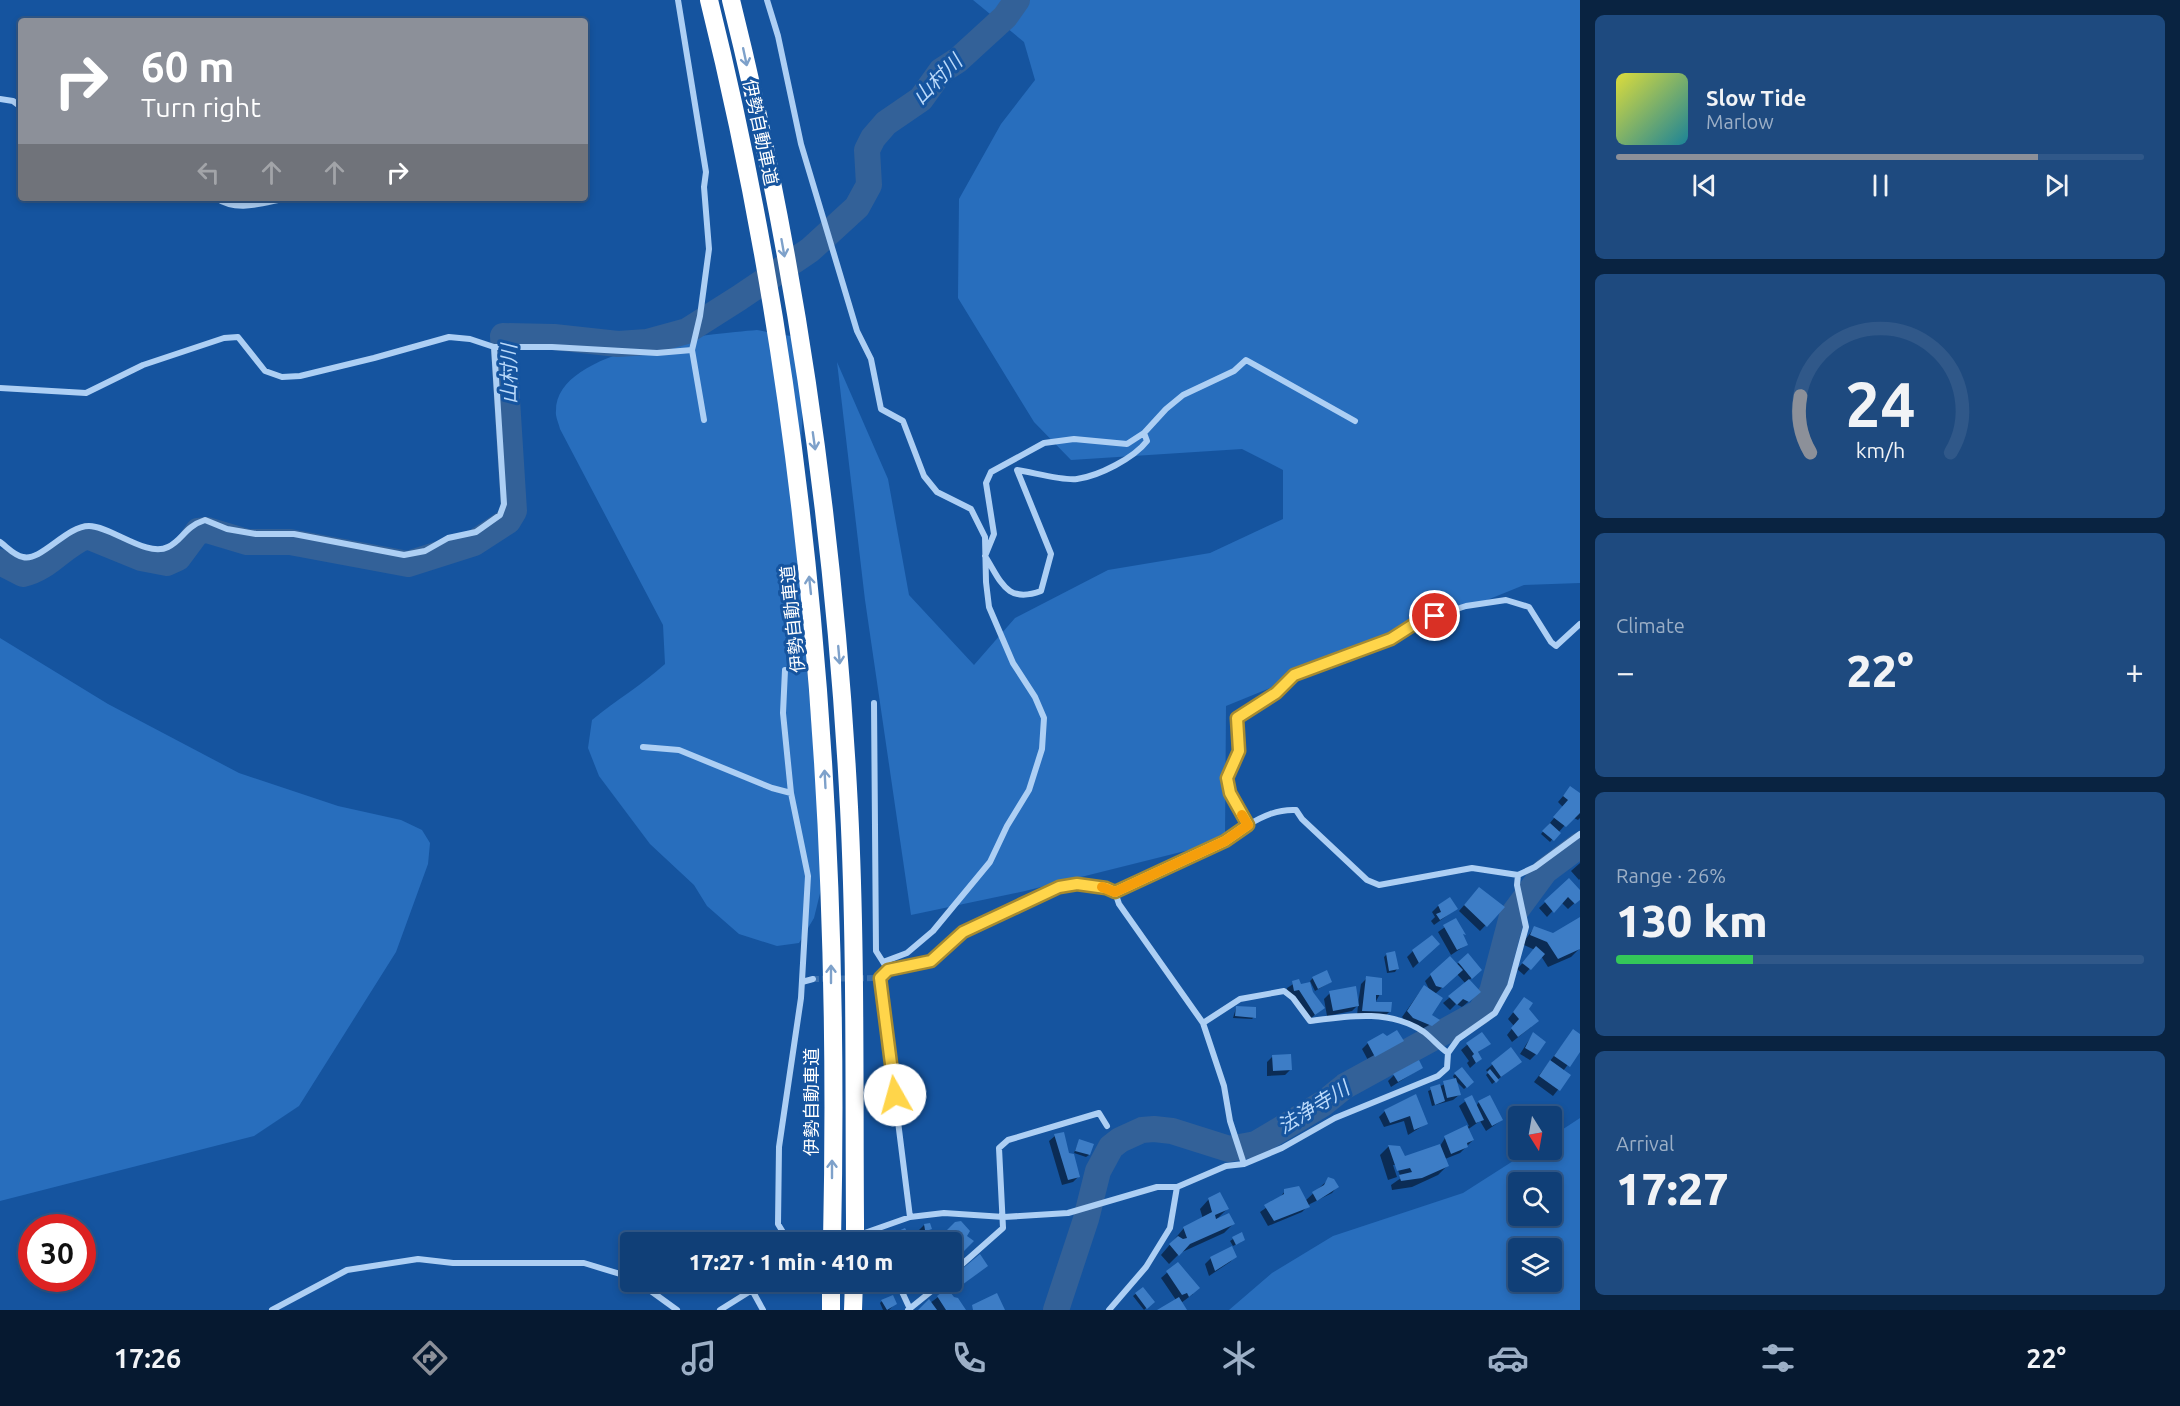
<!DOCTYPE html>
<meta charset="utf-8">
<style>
:root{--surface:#103f77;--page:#1e4a7f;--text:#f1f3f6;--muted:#9cafc6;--line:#305889;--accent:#8c9099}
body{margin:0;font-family:Ubuntu,"Noto Sans JP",sans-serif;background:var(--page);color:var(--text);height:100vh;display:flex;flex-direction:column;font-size:22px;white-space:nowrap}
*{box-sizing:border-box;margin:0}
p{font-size:20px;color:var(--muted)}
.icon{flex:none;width:33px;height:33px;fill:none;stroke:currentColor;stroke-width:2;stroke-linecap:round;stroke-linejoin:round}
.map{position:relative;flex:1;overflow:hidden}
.panel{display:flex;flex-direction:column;gap:15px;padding:15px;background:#092341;width:600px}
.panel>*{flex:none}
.top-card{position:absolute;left:18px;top:18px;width:570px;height:183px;border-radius:6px;box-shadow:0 3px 9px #0003,0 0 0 2px var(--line);background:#8c9099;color:#fff;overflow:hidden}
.needle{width:39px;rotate:169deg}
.controls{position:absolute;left:1508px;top:1106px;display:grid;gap:12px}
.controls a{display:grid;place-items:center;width:54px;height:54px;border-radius:6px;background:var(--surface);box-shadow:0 3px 9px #0003,0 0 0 2px var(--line);font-size:30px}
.speed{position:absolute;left:18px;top:1214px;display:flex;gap:12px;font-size:30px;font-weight:700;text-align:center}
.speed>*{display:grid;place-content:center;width:78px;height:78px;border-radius:50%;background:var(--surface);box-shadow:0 3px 9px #0003,0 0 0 2px var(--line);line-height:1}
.speed .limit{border:9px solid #d22;background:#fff;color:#111}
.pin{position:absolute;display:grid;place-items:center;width:51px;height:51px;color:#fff;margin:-26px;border:3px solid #fff;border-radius:50%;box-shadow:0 2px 6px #0007}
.me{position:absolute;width:66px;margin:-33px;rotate:353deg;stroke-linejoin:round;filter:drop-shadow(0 0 4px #0008)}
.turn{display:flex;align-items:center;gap:21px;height:126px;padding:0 24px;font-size:27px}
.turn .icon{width:78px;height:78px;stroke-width:2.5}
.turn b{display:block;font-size:42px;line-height:51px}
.lanes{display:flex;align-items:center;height:57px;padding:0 24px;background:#0003;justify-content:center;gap:30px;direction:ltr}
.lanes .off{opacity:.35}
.big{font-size:45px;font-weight:800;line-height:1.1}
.panel .tile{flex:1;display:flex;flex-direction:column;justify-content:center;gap:9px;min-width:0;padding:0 21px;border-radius:9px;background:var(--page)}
.panel .dial{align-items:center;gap:0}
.dial svg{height:156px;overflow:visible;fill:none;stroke:var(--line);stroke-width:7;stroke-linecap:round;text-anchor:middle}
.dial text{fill:var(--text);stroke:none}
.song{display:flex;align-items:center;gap:18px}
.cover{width:72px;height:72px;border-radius:9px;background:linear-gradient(135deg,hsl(60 70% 55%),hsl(190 70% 35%))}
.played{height:6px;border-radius:3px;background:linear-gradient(90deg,var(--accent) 80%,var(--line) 80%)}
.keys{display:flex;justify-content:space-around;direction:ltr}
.heat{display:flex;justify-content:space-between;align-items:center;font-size:33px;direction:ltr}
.charge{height:9px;border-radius:4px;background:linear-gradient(90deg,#34c759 26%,var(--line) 0)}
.trip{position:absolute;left:620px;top:1232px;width:342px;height:60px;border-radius:6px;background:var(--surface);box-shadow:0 3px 9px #0003,0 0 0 2px var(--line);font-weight:800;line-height:60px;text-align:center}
.tab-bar{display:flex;height:96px;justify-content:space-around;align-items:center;background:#061930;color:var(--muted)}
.tab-bar .icon{width:42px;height:42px}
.tab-bar .on{color:var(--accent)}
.tab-bar b{font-size:27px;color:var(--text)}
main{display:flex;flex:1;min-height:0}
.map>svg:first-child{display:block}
.green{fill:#286ebd;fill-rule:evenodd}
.shadow{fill:#0007}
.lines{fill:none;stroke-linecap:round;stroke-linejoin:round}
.river{stroke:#336198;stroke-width:26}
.building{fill:#3d7dc6}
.minor-tunnel{stroke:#386ead;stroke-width:6;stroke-dasharray:6 3;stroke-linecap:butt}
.minor{stroke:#adcff4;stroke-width:6}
.motorway{stroke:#fff;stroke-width:18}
.motorway-bridge{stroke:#fff;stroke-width:18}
.oneway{stroke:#7ea1ca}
.route-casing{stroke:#a68a30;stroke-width:15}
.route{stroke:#ffd54a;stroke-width:10}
.slow{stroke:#f59e0b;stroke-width:10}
.labels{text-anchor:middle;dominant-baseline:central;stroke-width:6;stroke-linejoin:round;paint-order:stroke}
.street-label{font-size:18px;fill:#fff;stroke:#15549f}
.water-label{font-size:20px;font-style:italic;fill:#bad9fa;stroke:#15549f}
</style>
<main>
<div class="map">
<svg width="1580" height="1310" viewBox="0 0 1580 1310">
<rect width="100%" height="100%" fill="#15549f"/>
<!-- green -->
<path class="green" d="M973 0H1580V583L1524 585 1226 706 1225 841 1025 891 911 915 865 600 837 362 888 479 909 595 974 665 1015 618 1108 570 1210 553 1283 519V470L1242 449 1071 460 1034 422 958 298 959 199 1001 124 1035 80 1024 42Z
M757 330 796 337 805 350 797 545 824 877 814 918 799 943 777 946 739 934 707 906 694 885 650 844 599 776 588 748 592 720C616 700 642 685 665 664L663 625 560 429C559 424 555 416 556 411 556 347 711 334 757 330Z
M0 638 108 704 239 773 338 806 401 820 422 830 430 843 428 864 396 952 299 1106 254 1136 0 1201Z
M1580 1118V1310H1229L1272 1273 1333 1236 1463 1193 1532 1149H1551V1137ZM1518 1182H1551V1215H1518ZM1518 1248H1551V1281H1518Z"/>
<!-- shadow -->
<path class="shadow" d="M1570 788 1580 795V818L1578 820 1572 817 1550 842 1541 834 1563 807 1558 802Z
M1580 863V879L1579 880 1571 871Z
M1569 880 1580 892V898L1568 909 1561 902 1547 917 1539 908Z
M1473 895 1503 907 1480 931 1459 911Z
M1438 906 1456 909 1434 925 1431 921 1435 917 1432 912Z
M1580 919V948L1571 957 1548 967 1541 956 1524 975 1517 969 1535 950 1522 944 1534 928 1553 935Z
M1455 920 1466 945 1451 955 1438 932Z
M1438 944 1413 968 1407 957 1413 951Z
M1387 954 1397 969 1395 972 1387 973 1384 957Z
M1459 963 1474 976 1468 981 1473 998 1462 1007 1456 1004 1450 1010 1443 1003 1466 984 1457 974 1435 994 1430 1015 1432 1026 1425 1031 1407 1023 1402 1017 1419 993 1425 987 1430 991 1425 981 1431 975Z
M1313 978 1331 982 1315 991 1310 981Z
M1367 978 1380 994 1375 1003 1390 1011 1384 1017 1357 1016 1358 1005 1352 1011 1327 1016 1324 999 1330 993 1358 1004 1361 984Z
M1298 981 1317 1013 1309 1020 1288 996 1287 988Z
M1519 1005 1528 1009 1531 1027 1512 1042 1507 1035 1514 1026 1508 1019Z
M1236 1008 1254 1017 1252 1019 1233 1018Z
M1573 1031 1580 1035V1049L1563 1071 1569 1076 1553 1096 1534 1082Z
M1533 1034 1536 1054 1530 1060 1520 1054Z
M1402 1041 1369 1062 1362 1049 1368 1043Z
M1489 1044 1477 1053 1480 1059 1470 1068 1467 1063 1469 1061 1461 1050 1467 1045Z
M1511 1049 1520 1062 1492 1084 1486 1075 1488 1073 1486 1070Z
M1272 1057 1291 1069 1285 1075 1267 1076V1062Z
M1421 1068 1391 1087 1388 1081 1394 1075Z
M1461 1069 1472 1082 1464 1089 1455 1080 1459 1095 1453 1100 1432 1106 1428 1091 1455 1080 1453 1076Z
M1415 1096 1426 1124 1408 1135 1404 1121 1384 1127 1379 1117 1385 1111Z
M1471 1097 1476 1106 1479 1102 1502 1120 1486 1131 1480 1121 1467 1130 1473 1140 1460 1153 1445 1159 1447 1166 1438 1175 1412 1187 1392 1190 1391 1185 1401 1178 1396 1165H1393L1397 1177 1388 1180 1380 1155 1389 1146 1405 1158 1440 1146 1445 1138 1469 1126 1459 1106Z
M1055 1136 1079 1176 1073 1182 1062 1185 1049 1141Z
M1079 1141 1089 1155 1086 1157 1074 1153Z
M1329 1179 1337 1187 1332 1193 1310 1204 1302 1212 1268 1226 1260 1212 1279 1199 1285 1191 1305 1201Z
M1209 1199 1227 1209 1215 1221 1233 1224 1224 1233 1180 1253 1169 1264 1161 1255 1184 1228 1203 1219 1200 1209Z
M956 1224 951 1262V1242H917L915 1234 924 1225 938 1241Z
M895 1234 914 1239 911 1242H894L892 1237Z
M1241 1234V1242L1233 1246 1230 1241Z
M979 1256 980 1271 955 1290 950 1282Z
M1236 1256 1230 1262 1209 1276 1205 1264 1211 1258Z
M1177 1264 1193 1294 1181 1303 1186 1310H1160L1176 1300 1161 1278Z
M885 1281 887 1285 885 1287 871 1293 868 1281Z
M910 1281H932L915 1292Z
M1142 1289 1153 1302 1144 1310 1133 1296Z
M938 1297 964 1310H921Z
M882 1301 895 1304 889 1310H883L880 1303Z"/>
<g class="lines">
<!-- river -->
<path class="river" d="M0 562 23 574C48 569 63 545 87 536L141 558 167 563 178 558 198 531 207 530 247 542H290L408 564 474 543 508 521 514 511 503 336 554 337 618 344 647 342 687 331 739 298 810 250 857 207 869 185 867 150 873 138 886 123 921 99 941 71 958 60 1005 17 1017 0
M1056 1310 1086 1219 1098 1171 1111 1147 1120 1140 1142 1130 1154 1129 1172 1131 1229 1149 1256 1144 1324 1103 1345 1086 1480 1012 1492 992 1512 916 1545 871 1580 845"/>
</g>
<!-- building -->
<path class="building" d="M1570 786 1580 793V813L1566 827 1553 817 1568 800 1563 796Z
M1550 823 1561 833 1554 841 1542 831Z
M1569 878 1580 890V900L1575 904 1568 897 1554 913 1544 901Z
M1479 887 1505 907 1487 927 1464 905Z
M1450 897 1458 909 1440 920 1436 914 1441 912 1438 905Z
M1580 917V949L1558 959 1547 942 1530 935 1534 926 1553 933Z
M1456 918 1466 935 1463 934 1468 945 1457 950 1443 925Z
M1432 935 1440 944 1419 963 1412 950Z
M1536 946 1545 954 1531 970 1522 963Z
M1395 951 1399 969 1389 971 1386 953Z
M1468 953 1482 970 1472 979 1458 962Z
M1450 956 1463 970 1443 988 1436 986 1430 974Z
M1327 970 1332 982 1318 989 1312 977Z
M1366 976 1382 978V995H1376V1002H1392L1391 1012 1362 1011Z
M1299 979 1301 984 1310 982 1313 992 1325 1008 1315 1015 1299 990 1294 991 1292 981Z
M1469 979 1481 992 1469 1002 1463 999 1457 1005 1448 996Z
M1424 985 1443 998 1432 1015 1440 1020 1432 1026 1413 1018 1407 1011Z
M1356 986 1359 1006 1333 1011 1329 991Z
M1524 997 1533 1003 1529 1009 1539 1021 1518 1037 1511 1028 1519 1019 1513 1012Z
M1236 1006 1256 1007V1018L1235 1016Z
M1573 1029 1580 1034V1052L1570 1067 1554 1056Z
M1397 1030 1404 1041 1375 1057 1367 1042 1383 1033 1387 1036Z
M1482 1032 1491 1044 1478 1052 1482 1059 1476 1063 1472 1056 1474 1054 1466 1043Z
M1533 1032 1546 1042 1537 1055 1525 1048Z
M1511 1047 1522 1062 1501 1077 1491 1063Z
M1291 1054 1292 1070 1273 1071 1272 1055Z
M1419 1060 1423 1068 1398 1082 1393 1074Z
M1550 1060 1571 1075 1560 1091 1539 1076Z
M1462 1067 1474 1082 1467 1088 1454 1073Z
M1490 1069 1499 1080 1496 1083 1487 1072Z
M1456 1078 1461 1095 1447 1098 1443 1081Z
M1440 1084 1445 1101 1435 1105 1430 1087Z
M1416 1094 1428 1124 1414 1130 1410 1116 1390 1123 1384 1110Z
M1472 1095 1484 1120 1476 1123 1464 1099Z
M1490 1095 1503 1120 1492 1126 1478 1101Z
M1467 1125 1474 1140 1467 1143 1468 1147 1451 1154 1444 1136Z
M1064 1132 1069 1153 1074 1154 1080 1177 1068 1180 1054 1134Z
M1079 1139 1094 1144 1090 1155 1075 1151Z
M1440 1144 1449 1166 1422 1178 1401 1181 1399 1175 1412 1172 1410 1168 1397 1171 1388 1145 1400 1146 1405 1156Z
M1328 1177 1334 1179 1339 1187 1317 1201 1312 1192 1324 1185Z
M1299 1186 1310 1207 1274 1221 1264 1205 1284 1194V1189Z
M1220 1192 1229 1209 1215 1215 1216 1219 1229 1213 1235 1224 1190 1244 1179 1256 1169 1244 1178 1236 1183 1239 1187 1238 1183 1227 1212 1212 1208 1198Z
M961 1221 970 1231 967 1236 974 1241 951 1264V1242H929L922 1236 925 1230 924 1224 930 1223 932 1229 929 1230 938 1239 955 1222Z
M905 1228 908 1233 911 1230 915 1240 897 1242 894 1233Z
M1242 1232 1245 1240 1236 1245 1232 1237Z
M1232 1246 1237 1257 1215 1271 1210 1257Z
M980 1254 988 1266 962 1285 955 1275Z
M1178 1262 1200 1288 1189 1297 1187 1293 1182 1295 1166 1271Z
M870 1281H887L889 1285 874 1292Z
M913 1281H928L930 1285 918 1291Z
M1143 1287 1155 1302 1147 1309 1135 1293Z
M947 1288 954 1297 958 1298 966 1310H946L937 1296Z
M997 1293 1005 1310H973L972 1305Z
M893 1295 897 1304 887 1310 881 1300Z
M1179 1297 1187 1310H1157Z
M929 1299 937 1310H918Z"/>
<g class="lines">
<!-- minor-tunnel -->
<path class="minor-tunnel" d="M813 979 880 978"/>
<!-- minor -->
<path class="minor" d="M678 0 706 172 704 187 709 249 700 316 692 350 704 420
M767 0 778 36 801 144 857 331 871 359 881 409 903 421 924 476 937 492 971 509 985 537 986 582 989 607 1013 663 1035 697 1044 718 1042 749 1029 790 1007 826 990 862 933 931 907 953 883 962 888 970
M0 99 13 101 21 107
M216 198C238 213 264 202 289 198
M0 388 86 393 143 365 224 338 238 337 265 371 282 377 300 376 374 358 449 337 470 339 494 347H552L657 353 692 350
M1144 433 1147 441C1134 458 1099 476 1077 479 1063 481 1032 472 1017 470L1051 554 1041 591C1006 604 1001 581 985 556L994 534 986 483 991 472 1044 443 1074 439 1127 444 1144 433 1166 409 1183 395 1234 371 1246 360 1355 421
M0 542C7 547 15 556 23 557 41 562 66 526 89 526 111 526 147 558 168 547 183 540 184 527 205 520L227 529 256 534H294L404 555 425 551 448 538 476 532 500 515 504 504 494 347
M785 670 783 713 791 793 808 876 801 998 779 1147 778 1224 789 1242
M874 703 876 951 883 962
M643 747 679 750 772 788 791 793
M1248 825C1263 816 1278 809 1296 810L1302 819 1367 880 1379 885 1472 868 1518 875
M1115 892 1225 841 1248 825 1230 793 1227 778 1239 751 1235 722 1237 718 1276 693 1294 675 1391 639 1419 621 1466 606 1506 600 1529 607 1551 642 1556 646 1580 624
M802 982 813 979
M1203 1023 1240 999 1284 991 1293 998 1310 1021C1348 1016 1390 1009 1424 1032 1433 1039 1439 1047 1448 1053
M910 1217 880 978 888 970 931 961 963 931 1059 887 1077 883 1106 888 1115 892 1119 904 1203 1023 1224 1086 1230 1121 1244 1164
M876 1235 879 1242
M839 1242 910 1217 944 1213 1004 1217 1068 1213 1157 1187H1177L1226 1166 1244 1164 1282 1148 1335 1118 1438 1076 1447 1068 1448 1053 1458 1039 1495 1013 1510 986 1526 927 1517 885 1518 875 1535 867 1580 834
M951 1274 1003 1228 999 1148 1008 1140 1099 1113 1107 1126
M637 1281 677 1310
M897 1281 910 1309
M752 1290 763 1310
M272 1310 347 1270 418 1259 453 1263H584L630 1277
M720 1310 752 1290 760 1281
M908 1310 944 1281
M1109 1310 1146 1267 1170 1228 1177 1187"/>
<!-- motorway -->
<path class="motorway" d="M709 0C810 406 841 824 832 1242
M731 0C797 264 835 536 849 807 856 945 854 1084 855 1222
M831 1310V1281
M853 1310 854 1281"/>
<!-- motorway-bridge -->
<path class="motorway-bridge" d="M855 1242V1222"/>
</g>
<!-- one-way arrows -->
<defs><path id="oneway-shaft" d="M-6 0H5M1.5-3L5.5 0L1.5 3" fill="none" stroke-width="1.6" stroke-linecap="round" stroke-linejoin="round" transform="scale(1.5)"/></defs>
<g class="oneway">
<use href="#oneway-shaft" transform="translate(745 57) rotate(78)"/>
<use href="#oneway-shaft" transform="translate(783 248) rotate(80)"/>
<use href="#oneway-shaft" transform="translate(814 441) rotate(82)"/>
<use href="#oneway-shaft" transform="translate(810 585) rotate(-96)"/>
<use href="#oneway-shaft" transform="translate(839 655) rotate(85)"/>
<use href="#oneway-shaft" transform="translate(825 779) rotate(-93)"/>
<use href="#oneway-shaft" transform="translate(831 974) rotate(-90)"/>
<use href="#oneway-shaft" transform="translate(832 1169) rotate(-90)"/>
</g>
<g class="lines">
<defs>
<path id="route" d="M895 1095 880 978 888 970 931 961 963 932 1059 887 1077 884 1106 888 1115 892 1225 841 1248 825 1230 793 1227 778 1239 751 1237 718 1276 693 1294 675 1391 639 1419 621 1435 616"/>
</defs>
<!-- route casing -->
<use href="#route" class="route-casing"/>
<!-- route -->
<use href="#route" class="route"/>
<!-- slow -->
<path class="slow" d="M1102 887 1115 892 1225 841 1248 825 1242 815"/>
</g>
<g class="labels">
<!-- street labels -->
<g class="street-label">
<text transform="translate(761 132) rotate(78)">伊勢自動車道</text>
<text transform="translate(792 619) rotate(-96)">伊勢自動車道</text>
<text transform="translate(811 1102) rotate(-90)">伊勢自動車道</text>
</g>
<!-- water labels -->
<g class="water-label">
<text transform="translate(937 79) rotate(-45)">山村川</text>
<text transform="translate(508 374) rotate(-90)">山村川</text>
<text transform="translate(1313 1107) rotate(-32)">法浄寺川</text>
</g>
</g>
</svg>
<div class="controls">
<a><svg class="needle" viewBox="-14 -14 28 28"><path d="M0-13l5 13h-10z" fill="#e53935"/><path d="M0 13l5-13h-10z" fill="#9cafc6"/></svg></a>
<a><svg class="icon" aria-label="search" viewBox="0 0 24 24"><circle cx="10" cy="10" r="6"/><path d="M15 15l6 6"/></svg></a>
<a><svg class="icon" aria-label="layers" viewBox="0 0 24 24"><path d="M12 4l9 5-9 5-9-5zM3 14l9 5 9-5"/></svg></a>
</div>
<div class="speed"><div class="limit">30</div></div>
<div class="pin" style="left:1435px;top:616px;background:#d93025"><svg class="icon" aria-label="arrive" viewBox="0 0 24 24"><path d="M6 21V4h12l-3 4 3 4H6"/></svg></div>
<svg class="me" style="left:895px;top:1095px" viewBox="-20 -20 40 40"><circle r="19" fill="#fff"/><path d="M0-13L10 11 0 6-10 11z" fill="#ffd54a"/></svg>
<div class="trip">17:27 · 1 min · 410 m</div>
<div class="top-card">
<div class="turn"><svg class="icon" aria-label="right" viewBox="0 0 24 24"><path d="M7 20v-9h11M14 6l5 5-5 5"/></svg><div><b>60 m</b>Turn right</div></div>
<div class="lanes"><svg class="icon off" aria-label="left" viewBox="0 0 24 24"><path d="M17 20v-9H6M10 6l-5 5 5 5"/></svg><svg class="icon off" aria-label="ahead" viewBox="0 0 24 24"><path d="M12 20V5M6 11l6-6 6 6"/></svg><svg class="icon off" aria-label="ahead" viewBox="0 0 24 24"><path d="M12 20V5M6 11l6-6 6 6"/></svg><svg class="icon" aria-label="right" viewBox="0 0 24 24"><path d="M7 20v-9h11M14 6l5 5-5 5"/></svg></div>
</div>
</div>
<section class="panel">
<div class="tile">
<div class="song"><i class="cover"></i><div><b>Slow Tide</b><p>Marlow</p></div></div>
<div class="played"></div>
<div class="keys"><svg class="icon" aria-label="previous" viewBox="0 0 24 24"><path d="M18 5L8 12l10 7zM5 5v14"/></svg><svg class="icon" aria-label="pause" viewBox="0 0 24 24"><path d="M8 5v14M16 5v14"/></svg><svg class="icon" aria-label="next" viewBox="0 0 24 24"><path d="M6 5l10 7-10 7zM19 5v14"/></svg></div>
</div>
<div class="tile dial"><svg viewBox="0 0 100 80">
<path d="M14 69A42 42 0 1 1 86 69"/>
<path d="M14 69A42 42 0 0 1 9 40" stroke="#8c9099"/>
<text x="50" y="56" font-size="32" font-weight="700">24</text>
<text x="50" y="72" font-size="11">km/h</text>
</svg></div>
<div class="tile"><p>Climate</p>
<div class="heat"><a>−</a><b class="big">22°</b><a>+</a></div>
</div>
<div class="tile"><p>Range · 26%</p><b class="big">130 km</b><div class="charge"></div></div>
<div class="tile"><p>Arrival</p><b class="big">17:27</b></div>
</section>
</main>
<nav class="tab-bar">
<b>17:26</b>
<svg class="icon on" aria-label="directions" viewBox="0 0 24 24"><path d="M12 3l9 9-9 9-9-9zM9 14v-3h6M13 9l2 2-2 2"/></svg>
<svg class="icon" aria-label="music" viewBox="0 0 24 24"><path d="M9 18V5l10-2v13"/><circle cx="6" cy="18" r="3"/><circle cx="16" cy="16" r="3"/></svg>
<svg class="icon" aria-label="phone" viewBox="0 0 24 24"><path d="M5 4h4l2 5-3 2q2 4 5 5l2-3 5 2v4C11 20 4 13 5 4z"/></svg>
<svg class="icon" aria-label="climate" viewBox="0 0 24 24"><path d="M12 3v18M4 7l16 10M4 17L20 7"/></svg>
<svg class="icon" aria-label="car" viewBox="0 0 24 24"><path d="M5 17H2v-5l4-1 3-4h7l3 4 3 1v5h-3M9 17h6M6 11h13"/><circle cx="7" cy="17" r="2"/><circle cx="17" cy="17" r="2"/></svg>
<svg class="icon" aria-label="filters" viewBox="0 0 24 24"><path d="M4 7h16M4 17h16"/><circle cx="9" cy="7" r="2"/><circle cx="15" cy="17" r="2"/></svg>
<b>22°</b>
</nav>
